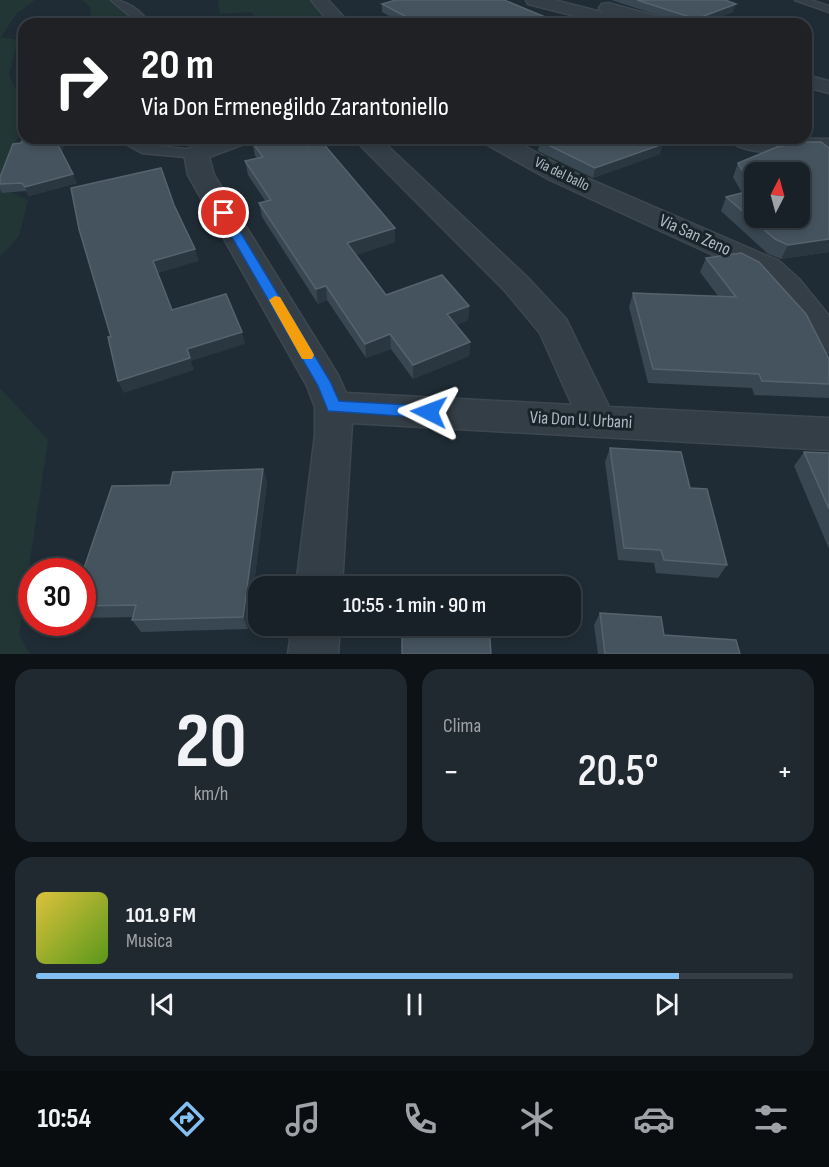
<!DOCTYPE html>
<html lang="it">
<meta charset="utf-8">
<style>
:root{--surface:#182128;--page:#212930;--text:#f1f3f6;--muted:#9fa3a8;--line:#363e45;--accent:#83bff2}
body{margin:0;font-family:"Sofia Sans Condensed",sans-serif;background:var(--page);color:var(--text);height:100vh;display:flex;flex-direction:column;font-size:22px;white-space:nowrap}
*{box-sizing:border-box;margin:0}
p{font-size:20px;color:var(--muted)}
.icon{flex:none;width:33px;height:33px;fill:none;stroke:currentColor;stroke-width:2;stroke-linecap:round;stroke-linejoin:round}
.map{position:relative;height:654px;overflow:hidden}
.side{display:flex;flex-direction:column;gap:15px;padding:15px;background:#0d1216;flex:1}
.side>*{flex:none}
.guide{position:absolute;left:18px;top:18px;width:794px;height:126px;border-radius:18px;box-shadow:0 3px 9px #0003,0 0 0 2px var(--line);background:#202124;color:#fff;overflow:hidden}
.needle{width:39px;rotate:6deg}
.buttons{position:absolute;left:744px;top:162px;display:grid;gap:12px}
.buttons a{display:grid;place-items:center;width:66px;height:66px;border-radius:12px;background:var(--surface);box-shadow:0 3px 9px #0003,0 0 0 2px var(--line);font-size:30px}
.speed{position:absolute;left:18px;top:558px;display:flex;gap:12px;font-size:30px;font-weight:700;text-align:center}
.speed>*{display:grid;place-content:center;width:78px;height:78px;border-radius:50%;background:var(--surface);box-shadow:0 3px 9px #0003,0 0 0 2px var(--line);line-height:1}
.speed .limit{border:9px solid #d22;background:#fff;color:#111}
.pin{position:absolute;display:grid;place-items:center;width:51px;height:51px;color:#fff;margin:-26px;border:3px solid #fff;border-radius:50%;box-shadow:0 2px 6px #0007}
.me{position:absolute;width:66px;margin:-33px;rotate:273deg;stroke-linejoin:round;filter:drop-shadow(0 0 4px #0008)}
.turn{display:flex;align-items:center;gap:21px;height:126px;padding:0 24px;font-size:27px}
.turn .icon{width:78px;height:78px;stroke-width:2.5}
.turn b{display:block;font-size:42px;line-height:51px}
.big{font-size:45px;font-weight:600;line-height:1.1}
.side .widget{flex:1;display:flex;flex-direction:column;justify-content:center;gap:9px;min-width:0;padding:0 21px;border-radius:18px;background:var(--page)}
.side .dial{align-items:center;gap:0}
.dial b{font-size:78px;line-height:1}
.song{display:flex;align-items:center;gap:18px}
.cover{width:72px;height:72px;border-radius:9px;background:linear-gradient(135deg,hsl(50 70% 55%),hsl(90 70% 35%))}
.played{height:6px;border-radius:3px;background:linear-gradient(90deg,var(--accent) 85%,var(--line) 85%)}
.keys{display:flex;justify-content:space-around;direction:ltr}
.heat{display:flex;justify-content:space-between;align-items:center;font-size:33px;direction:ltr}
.side .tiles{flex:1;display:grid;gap:15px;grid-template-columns:1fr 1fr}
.widget:last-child{grid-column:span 2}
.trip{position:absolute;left:248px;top:576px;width:333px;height:60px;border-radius:18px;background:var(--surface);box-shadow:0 3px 9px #0003,0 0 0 2px var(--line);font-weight:600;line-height:60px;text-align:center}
.tabs{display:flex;height:96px;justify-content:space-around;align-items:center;background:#0a0d10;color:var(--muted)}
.tabs .icon{width:42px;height:42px}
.tabs .selected{color:var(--accent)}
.tabs b{font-size:27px;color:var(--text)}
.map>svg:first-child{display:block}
.green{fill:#223636}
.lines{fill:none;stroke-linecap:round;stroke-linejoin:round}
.lane-casing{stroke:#3d474f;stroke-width:3}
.street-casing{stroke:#3d474f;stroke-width:3}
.lane{fill:#343e46;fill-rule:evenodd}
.street{fill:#343e46;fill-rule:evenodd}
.wall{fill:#394752}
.shaded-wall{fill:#2a3741}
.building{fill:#45535e;stroke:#56636e;stroke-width:1.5}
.route{fill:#1a73e8;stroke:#114b97;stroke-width:1.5}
.slow{fill:#f59e0b}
.labels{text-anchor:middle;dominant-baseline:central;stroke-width:6;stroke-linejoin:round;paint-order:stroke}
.far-street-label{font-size:15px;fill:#aeb9c3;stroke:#19232a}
.street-label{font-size:18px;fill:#aeb9c3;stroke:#19232a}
</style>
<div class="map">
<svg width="829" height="654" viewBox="0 0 829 654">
<rect width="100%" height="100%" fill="#202c35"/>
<!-- green -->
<path class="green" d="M0 0H35L16 14 1 37 18 40 9 75 23 105 19 135 8 159V191L28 200 19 236 0 257Z
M82 0H112L141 24H92L90 7Z
M218 0H315L337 24H260L251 12 220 14Z
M0 388 48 440 19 634 30 654H0Z"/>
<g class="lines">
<defs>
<path id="lane" d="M111 0C127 0 141 11 150 24H140Z
M795 0H810L829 6V12Z
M115 138H131L145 145 196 150 203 154 196 158 142 153Z"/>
<path id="street" d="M311 0H328L350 24H331Z
M526 0H554L609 14 602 12 599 8 602 4 608 3 670 20 673 24H644L635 21 637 24H607L528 4Z
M806 75 829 81V93L806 87Z
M217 138H251L247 143 209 157 214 175 338 375 346 393 572 405 540 333 506 292 353 138H379L528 278 566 319 609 407 829 418V450L352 423 342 586H296L315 435V407L307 386 188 175 184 154 187 149Z
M480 138H510L568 170 779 261 799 279 829 316V352L817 349 777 293 757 275 550 180 484 143Z
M727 138 829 139V153C805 153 741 158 727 138Z
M292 626H340L338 654H288Z"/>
</defs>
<!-- lane casing -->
<use href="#lane" class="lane-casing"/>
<!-- street casing -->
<use href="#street" class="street-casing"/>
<!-- lane -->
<use href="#lane" class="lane"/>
<!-- street -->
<use href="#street" class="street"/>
</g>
<!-- wall -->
<path class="wall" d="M611 0H725L733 12 702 24H685Z
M382 4 562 24H404L382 12Z
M24 138H66L62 152 77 183 29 196 26 191 2 193 0 189V177Z
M543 138H649L660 154 593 178 538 151 540 141 543 140Z
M252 142 308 146 395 228V242L356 255 386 295 469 306 468 320 456 325 470 342 469 356 413 379 391 349 366 358 327 300 318 304 262 217 259 203 266 202 248 175 245 161 257 158 255 156Z
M738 163 829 252 781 259 768 254 721 211 726 197 742 193 733 177Z
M706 258 829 359V398L754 395 752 388 648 383 629 307 633 293 718 296 700 272Z
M610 448 690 488 727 565 718 578 656 573 654 563 618 560 605 462Z
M804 452 829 453V549L794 466Z
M263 469 267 483 248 629 141 632 132 620 133 617 82 618V574Z
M600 613 664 635 740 654H598L594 625Z"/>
<!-- shaded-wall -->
<path class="shaded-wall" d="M736 4 733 12 702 24H695L696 19Z
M424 19V24H414V21Z
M60 138H66L62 154 58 145Z
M663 144 660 154 593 178 595 168Z
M73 174 77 183 29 196 25 187Z
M395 228V242L348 258 347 243Z
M829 239V252L781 259 788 245Z
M195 249 199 261 158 273 153 261Z
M326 286 327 300 318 304 316 289Z
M469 306 468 320 446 329 447 314Z
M242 332 245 344 191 361 194 370 124 393 118 381 187 349Z
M390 334 391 349 366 358 365 344Z
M470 342 469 356 413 379V365Z
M263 469 267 483 248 629 243 617Z"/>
<!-- building -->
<path class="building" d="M396 0H504L562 24H435L424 19 414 21 382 4Z
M637 0H725L736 4 696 19Z
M24 136V138H60L58 145 73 174 25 187 22 183 0 184V177L13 144 21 143Z
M268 138H302L308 146 322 142 395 228 347 243 386 295 442 275 469 306 447 314 470 342 413 365 390 334 365 344 326 286 316 289 259 203 271 200 245 161 263 157 252 142Z
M545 138H649L663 144 595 168 540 141Z
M802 142H821L829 148V239L788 245 775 239 726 197 754 190V218H800V172H754V190L738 163 777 147Z
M161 168 174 205 195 249 153 261 172 310 226 294 242 332 187 349 190 358 118 381 108 337H111L79 229 71 188Z
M741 253 759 262 806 314 829 359V384L762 381 759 374 653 369 633 293 736 297 706 258Z
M610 448 681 452 690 488 707 489 727 565 664 560 661 550 624 548Z
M804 452 829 453V509Z
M263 469 243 617 132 620 136 605 82 606V574L112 486 170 485 173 472Z
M600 613 661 617 664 635 736 640 740 654H605Z
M402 626H489L491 654H402Z"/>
<!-- route -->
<path class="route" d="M224 209 229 213 330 381 339 401 429 406 434 408 436 412 434 416 429 418 328 411 318 386 218 213Z"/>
<!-- slow -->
<path class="slow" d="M275 296 280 297 312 351 314 355 312 359H302L269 300Z"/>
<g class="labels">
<!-- far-street labels -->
<g class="far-street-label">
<text transform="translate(562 174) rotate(26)">Via del ballo</text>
</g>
<!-- street labels -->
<g class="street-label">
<text transform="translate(695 235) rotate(24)">Via San Zeno</text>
<text transform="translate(581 420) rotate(3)">Via Don U. Urbani</text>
</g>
</g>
</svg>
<div class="buttons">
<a><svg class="needle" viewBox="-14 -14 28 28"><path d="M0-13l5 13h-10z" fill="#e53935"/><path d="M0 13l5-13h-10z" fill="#9fa3a8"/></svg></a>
</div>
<div class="speed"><div class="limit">30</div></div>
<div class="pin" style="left:224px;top:213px;background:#d93025"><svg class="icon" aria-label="arrive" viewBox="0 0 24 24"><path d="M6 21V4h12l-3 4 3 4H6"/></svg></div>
<svg class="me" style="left:429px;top:412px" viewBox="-20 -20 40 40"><path d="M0-17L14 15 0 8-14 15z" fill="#1a73e8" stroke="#fff" stroke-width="4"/></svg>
<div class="trip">10:55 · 1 min · 90 m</div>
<div class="guide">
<div class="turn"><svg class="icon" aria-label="right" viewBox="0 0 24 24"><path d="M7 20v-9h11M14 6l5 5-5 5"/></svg><div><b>20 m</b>Via Don Ermenegildo Zarantoniello</div></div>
</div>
</div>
<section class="side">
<div class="tiles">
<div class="widget dial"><b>20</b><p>km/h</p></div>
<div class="widget"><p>Clima</p>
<div class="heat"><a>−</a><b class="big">20.5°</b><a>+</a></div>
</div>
<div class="widget">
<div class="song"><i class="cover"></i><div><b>101.9 FM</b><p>Musica</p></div></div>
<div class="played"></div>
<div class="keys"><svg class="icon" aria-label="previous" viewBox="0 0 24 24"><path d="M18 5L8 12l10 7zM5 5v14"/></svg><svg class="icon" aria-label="pause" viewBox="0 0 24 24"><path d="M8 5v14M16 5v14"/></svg><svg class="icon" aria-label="next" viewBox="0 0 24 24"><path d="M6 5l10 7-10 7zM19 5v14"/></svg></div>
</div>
</div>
</section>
<nav class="tabs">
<b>10:54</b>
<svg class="icon selected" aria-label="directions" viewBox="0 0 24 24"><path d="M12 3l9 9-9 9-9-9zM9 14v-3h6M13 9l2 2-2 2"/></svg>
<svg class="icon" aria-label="music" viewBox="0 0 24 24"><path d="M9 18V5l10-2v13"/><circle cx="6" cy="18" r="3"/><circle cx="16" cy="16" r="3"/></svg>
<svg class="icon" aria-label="phone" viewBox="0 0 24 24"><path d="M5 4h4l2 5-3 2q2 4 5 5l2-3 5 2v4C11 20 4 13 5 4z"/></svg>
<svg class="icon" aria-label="climate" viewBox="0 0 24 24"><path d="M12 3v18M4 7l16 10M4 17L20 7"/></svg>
<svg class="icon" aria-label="car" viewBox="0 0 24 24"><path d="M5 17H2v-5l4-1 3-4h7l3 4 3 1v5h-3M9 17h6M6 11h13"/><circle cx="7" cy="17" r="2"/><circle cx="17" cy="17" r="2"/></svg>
<svg class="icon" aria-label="filters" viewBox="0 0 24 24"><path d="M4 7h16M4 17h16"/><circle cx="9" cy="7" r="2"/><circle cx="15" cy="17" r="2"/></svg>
</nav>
